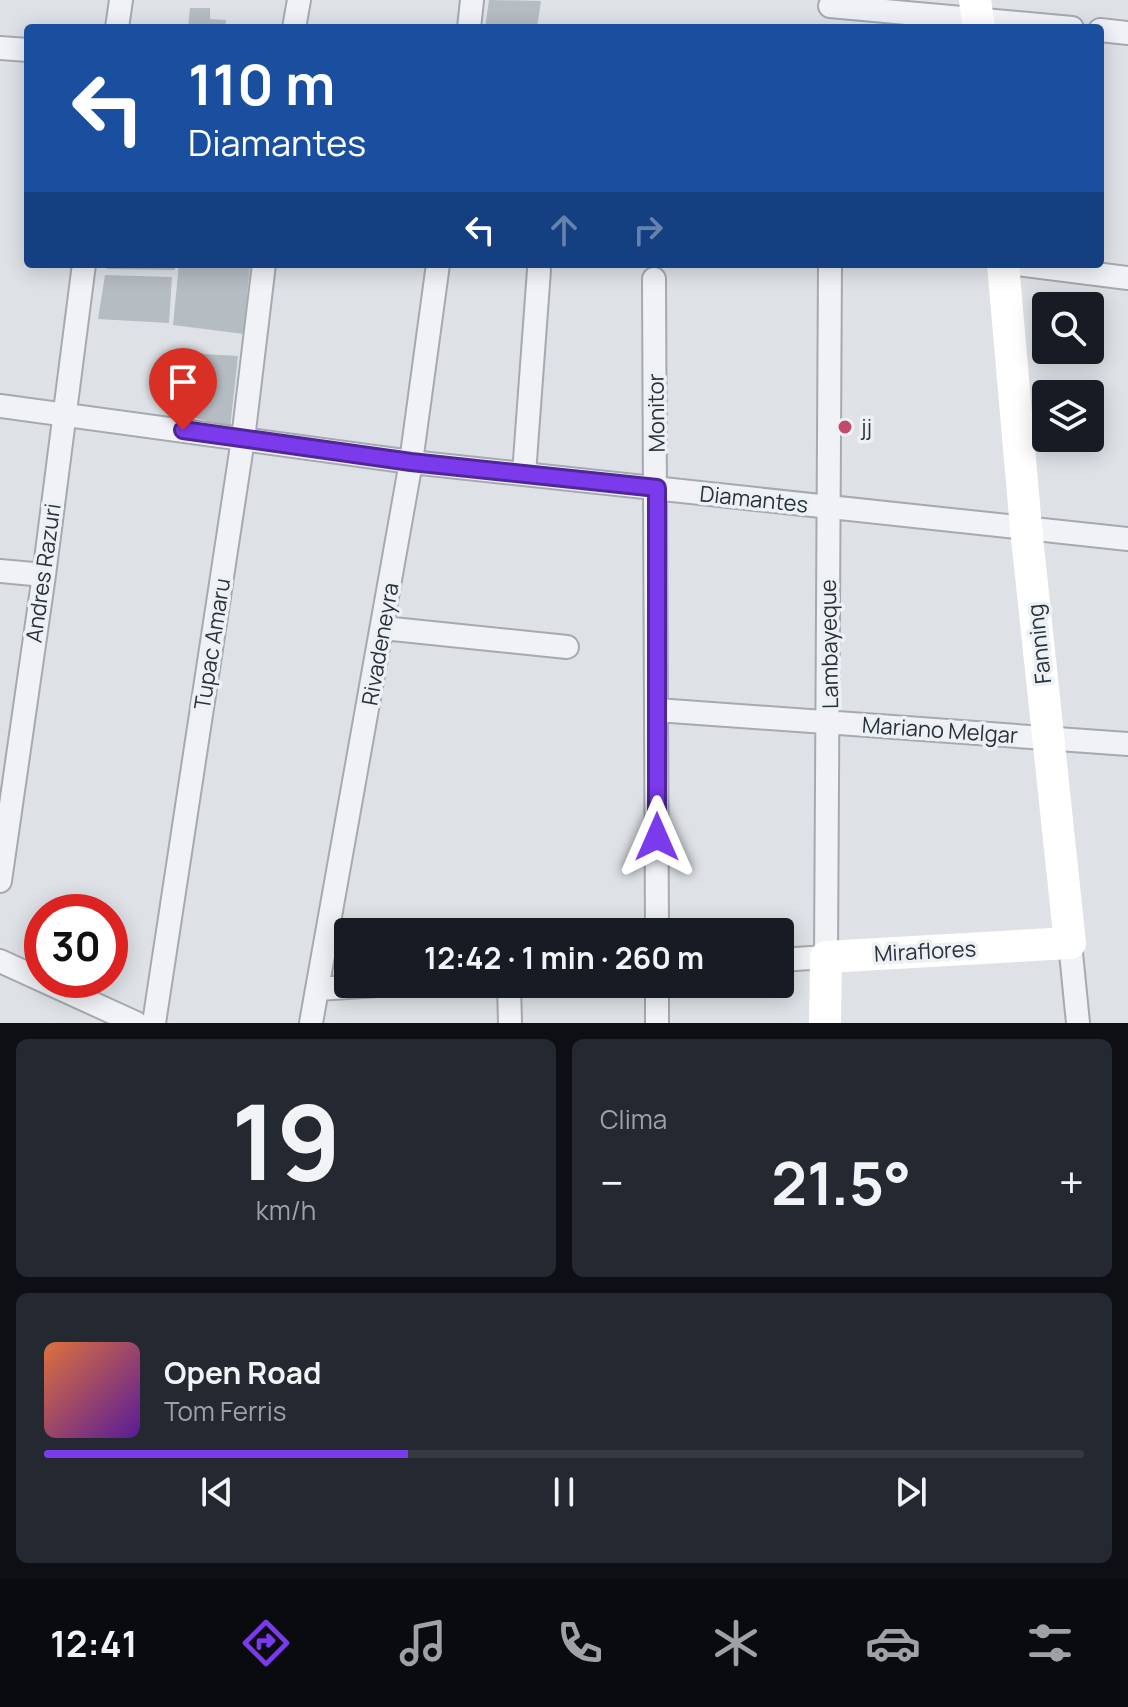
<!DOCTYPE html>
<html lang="es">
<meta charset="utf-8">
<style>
:root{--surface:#171b24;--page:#242831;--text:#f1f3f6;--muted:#9ea1a6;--line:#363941;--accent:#7c3aed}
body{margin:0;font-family:Manrope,sans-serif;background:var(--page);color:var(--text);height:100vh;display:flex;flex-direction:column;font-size:30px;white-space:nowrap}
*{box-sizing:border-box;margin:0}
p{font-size:26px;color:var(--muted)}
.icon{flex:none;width:44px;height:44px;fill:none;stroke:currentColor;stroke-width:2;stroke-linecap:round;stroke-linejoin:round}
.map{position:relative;height:1023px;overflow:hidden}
.panel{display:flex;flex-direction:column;gap:16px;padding:16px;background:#0d0f14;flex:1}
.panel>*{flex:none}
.hud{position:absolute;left:24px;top:24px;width:1080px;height:244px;border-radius:8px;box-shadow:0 4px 20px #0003;background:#1a4fa0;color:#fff;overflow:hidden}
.buttons{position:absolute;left:1032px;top:292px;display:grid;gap:16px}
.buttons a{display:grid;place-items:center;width:72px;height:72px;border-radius:8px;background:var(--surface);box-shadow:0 4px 20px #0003;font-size:40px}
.speed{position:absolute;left:24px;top:894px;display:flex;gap:16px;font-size:40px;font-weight:700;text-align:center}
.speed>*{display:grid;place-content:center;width:104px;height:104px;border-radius:50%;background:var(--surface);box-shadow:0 4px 20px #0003;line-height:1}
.speed .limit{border:12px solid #d22;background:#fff;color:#111}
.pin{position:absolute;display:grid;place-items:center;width:68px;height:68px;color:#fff;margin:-82px -34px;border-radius:50% 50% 50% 0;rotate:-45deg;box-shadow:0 0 8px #0007}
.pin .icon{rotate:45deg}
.me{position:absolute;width:88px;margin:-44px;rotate:0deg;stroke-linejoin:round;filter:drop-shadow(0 0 6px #0008)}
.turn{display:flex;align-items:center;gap:28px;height:168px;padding:0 32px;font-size:36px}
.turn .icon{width:104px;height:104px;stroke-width:2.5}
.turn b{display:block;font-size:56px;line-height:68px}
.lanes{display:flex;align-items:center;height:76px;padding:0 32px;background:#0003;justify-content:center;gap:40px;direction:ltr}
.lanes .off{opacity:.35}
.big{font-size:60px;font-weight:700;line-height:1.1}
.panel .card{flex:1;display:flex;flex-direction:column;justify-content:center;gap:12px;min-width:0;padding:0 28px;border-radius:12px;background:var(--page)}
.panel .dial{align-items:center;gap:0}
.dial b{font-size:104px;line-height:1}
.song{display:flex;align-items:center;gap:24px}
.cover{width:96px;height:96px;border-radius:12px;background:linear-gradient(135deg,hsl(20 70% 55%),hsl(270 70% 35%))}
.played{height:8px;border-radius:4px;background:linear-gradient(90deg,var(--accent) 35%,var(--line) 35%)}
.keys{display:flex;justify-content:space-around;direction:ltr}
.heat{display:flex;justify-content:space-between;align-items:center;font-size:44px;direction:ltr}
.panel .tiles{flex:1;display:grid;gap:16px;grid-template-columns:1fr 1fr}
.card:last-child{grid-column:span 2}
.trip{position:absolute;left:334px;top:918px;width:460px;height:80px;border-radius:8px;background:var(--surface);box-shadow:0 4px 20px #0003;font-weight:700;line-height:80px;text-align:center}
.dock{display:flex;height:128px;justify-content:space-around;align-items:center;background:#090b0e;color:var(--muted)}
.dock .icon{width:56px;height:56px}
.dock .selected{color:var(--accent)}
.dock b{font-size:36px;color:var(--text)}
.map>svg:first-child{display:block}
.building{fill:#b5bcc2}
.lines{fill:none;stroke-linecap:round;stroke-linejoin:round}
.street-casing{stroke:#a4aab0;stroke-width:26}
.street{stroke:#f0f2f5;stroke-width:22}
.secondary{stroke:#fff;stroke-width:32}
.route-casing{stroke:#51269a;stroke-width:20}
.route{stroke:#7c3aed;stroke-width:14}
.poi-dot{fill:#c34b6c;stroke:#edf1f4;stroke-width:3}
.labels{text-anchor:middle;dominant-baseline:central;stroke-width:7;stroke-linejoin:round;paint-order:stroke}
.street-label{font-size:22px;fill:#28323c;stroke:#edf1f4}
.poi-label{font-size:22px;fill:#28323c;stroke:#edf1f4;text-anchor:start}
</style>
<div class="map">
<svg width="1128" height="1023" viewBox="0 0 1128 1023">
<rect width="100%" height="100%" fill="#dee2e6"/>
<!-- building -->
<path class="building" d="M489 0 541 1 537 28H485Z
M190 8H210V19L226 20 225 28H188Z
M108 264H175V270L107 269Z
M179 264H250L244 334 173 325Z
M105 275 172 277 169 323 98 319Z
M185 353 238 356 230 428 179 413Z"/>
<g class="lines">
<defs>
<path id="street" d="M830 6 1072 28
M117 28 121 0
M294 28 299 0
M469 28 472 0
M1100 30 1128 33
M0 48 28 50
M1017 264 1128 278
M654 279 657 932
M0 406 411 462 1128 539
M524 474 539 270
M0 571 44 575
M383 628 567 647
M657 710 1128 744
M0 881 44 575 84 264
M1070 943 1078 1023
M780 960 826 957 830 264
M0 961 136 1023
M509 984 510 1023
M318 989 393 984
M154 1023 243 439 264 264
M311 1023 411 462 438 264
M657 1023V984"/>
</defs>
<!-- street casing -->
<use href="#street" class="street-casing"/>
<!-- street -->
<use href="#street" class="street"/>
<!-- secondary -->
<path class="secondary" d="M975 0 979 28
M825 1023 826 957 1070 943 1026 528 1003 264"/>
</g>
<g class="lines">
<defs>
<path id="route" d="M183 430 411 462 657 488V837"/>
</defs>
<!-- route casing -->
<use href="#route" class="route-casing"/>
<!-- route -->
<use href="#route" class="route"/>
</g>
<!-- markers -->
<circle class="poi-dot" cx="845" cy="427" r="8"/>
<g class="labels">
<!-- street labels -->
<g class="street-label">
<text transform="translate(656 413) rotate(-91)">Monitor</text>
<text transform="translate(754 499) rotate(6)">Diamantes</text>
<text transform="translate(43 573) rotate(-82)">Andres Razuri</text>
<text transform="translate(212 644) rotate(-81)">Tupac Amaru</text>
<text transform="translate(380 644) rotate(-80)">Rivadeneyra</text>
<text transform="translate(829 644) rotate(-91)">Lambayeque</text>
<text transform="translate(1039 644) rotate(-96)">Fanning</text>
<text transform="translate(940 730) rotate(4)">Mariano Melgar</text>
<text transform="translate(925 951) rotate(-3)">Miraflores</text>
</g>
<!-- poi labels -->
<g class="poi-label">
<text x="861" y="427">jj</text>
</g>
</g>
</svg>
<div class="buttons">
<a><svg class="icon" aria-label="search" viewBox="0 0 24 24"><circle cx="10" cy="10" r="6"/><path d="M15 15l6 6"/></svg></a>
<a><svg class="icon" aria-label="layers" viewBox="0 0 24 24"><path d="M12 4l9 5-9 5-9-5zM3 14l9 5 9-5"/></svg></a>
</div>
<div class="speed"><div class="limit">30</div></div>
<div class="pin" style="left:183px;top:430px;background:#d93025"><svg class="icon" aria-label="arrive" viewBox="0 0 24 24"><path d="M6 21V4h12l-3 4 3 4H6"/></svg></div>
<svg class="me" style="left:657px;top:837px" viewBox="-20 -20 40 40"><path d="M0-17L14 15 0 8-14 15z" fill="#7c3aed" stroke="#fff" stroke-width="4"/></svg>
<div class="trip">12:42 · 1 min · 260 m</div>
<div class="hud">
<div class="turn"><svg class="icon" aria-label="left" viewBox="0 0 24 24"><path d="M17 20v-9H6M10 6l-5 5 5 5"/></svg><div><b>110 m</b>Diamantes</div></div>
<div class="lanes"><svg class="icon" aria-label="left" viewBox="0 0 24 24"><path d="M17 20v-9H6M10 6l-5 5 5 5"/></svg><svg class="icon off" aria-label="ahead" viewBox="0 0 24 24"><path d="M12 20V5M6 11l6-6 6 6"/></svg><svg class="icon off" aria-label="right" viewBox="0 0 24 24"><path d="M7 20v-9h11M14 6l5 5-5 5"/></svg></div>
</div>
</div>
<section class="panel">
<div class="tiles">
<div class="card dial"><b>19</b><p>km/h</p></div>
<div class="card"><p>Clima</p>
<div class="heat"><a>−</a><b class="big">21.5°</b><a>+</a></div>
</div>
<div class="card">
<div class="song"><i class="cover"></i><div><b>Open Road</b><p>Tom Ferris</p></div></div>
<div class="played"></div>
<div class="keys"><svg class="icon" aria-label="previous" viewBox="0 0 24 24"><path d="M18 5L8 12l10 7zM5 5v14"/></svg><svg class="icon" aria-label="pause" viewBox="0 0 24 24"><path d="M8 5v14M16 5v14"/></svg><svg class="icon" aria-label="next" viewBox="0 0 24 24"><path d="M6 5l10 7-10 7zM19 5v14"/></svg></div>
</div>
</div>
</section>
<nav class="dock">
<b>12:41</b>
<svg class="icon selected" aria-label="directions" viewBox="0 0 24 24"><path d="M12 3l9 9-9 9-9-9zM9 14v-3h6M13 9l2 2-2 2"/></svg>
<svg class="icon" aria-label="music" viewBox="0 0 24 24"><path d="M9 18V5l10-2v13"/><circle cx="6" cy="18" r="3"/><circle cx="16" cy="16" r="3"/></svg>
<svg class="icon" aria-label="phone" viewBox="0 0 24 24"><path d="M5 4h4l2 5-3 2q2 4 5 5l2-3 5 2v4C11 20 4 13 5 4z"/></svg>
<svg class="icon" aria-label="climate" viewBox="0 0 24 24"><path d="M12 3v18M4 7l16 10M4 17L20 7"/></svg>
<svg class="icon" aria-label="car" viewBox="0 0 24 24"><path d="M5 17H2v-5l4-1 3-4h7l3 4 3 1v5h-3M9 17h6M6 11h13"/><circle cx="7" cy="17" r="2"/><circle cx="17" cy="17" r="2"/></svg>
<svg class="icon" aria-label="filters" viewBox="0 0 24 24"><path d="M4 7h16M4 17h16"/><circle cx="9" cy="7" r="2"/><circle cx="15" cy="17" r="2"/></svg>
</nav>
